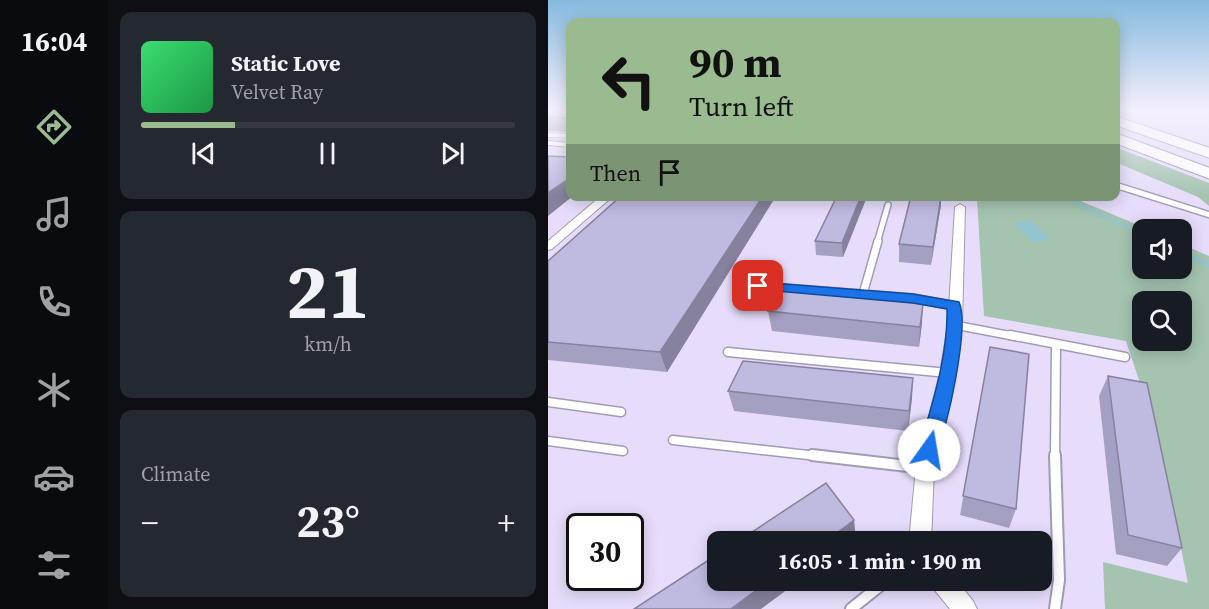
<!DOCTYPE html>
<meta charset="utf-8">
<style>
:root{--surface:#171b24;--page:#242831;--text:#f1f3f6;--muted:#9ea1a6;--line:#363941;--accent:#9aba90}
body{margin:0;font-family:"Source Serif 4",serif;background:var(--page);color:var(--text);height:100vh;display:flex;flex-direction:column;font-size:22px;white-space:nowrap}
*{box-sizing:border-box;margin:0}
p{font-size:20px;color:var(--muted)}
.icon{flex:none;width:33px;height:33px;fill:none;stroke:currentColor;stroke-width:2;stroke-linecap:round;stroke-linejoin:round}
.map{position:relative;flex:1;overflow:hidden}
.side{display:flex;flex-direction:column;gap:12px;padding:12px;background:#0d0f14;width:440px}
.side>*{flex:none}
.top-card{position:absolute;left:18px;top:18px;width:554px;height:183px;border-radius:12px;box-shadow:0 3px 15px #0003;background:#9aba90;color:#111;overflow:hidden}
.controls{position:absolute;left:584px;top:219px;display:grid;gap:12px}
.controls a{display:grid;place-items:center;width:60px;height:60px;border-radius:12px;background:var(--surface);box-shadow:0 3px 15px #0003;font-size:30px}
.speed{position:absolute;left:18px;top:513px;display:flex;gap:12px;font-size:30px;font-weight:700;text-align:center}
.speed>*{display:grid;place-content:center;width:78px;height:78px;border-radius:50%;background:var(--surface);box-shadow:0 3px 15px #0003;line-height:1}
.speed .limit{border:3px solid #111;border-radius:9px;background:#fff;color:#111}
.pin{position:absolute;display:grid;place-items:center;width:51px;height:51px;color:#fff;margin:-26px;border-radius:12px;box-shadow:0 3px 9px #0006}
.me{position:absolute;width:66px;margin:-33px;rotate:13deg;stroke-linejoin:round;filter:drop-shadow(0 0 4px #0008)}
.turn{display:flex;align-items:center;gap:21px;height:126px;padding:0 24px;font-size:27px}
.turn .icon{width:78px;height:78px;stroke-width:2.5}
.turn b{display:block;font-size:42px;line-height:51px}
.then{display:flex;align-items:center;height:57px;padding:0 24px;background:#0003;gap:12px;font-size:22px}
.big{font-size:45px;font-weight:700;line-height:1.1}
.side .widget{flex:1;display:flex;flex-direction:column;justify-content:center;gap:9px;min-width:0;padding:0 21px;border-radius:12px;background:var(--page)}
.side .dial{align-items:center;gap:0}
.dial b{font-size:78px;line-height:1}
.song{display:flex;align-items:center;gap:18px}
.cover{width:72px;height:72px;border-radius:9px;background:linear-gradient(135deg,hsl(140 70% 55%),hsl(140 70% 35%))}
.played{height:6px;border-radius:3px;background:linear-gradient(90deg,var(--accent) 25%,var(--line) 25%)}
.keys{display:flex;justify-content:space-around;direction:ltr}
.heat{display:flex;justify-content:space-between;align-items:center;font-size:33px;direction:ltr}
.trip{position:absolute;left:159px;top:531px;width:345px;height:60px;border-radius:12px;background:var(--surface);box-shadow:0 3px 15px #0003;font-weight:700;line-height:60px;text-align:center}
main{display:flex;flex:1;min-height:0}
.tabs{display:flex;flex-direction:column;width:108px;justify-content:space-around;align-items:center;background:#090b0e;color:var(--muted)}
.tabs .icon{width:42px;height:42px}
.tabs .selected{color:var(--accent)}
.tabs b{font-size:27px;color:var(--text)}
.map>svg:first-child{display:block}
.green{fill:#a4c4b0;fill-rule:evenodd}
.water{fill:#94c4cf}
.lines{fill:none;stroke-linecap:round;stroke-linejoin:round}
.stream-far1{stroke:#94c4cf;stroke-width:3}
.stream{stroke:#94c4cf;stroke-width:4}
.lane-far4-casing{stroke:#a49ab6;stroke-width:5}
.lane-far3-casing{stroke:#a49ab6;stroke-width:8}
.lane-far2-casing{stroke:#a49ab6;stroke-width:10}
.lane-far1-casing{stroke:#a49ab6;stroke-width:11}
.lane-casing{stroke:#a49ab6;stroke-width:14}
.street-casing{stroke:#a49ab6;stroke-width:2}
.highway-casing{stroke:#a49ab6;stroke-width:2}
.lane-far4{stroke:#fff;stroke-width:4}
.lane-far3{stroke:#fff;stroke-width:5}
.lane-far2{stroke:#fff;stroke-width:7}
.lane-far1{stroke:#fff;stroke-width:8}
.lane{stroke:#fff;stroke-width:10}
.street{fill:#fff;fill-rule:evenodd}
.highway{fill:#fff;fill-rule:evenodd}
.wall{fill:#a4a0c1}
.shaded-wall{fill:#86829d}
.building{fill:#bfbae0;stroke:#86829d;stroke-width:1.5}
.route{fill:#1a73e8;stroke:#114b97;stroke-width:1.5}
</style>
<main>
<nav class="tabs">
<b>16:04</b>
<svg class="icon selected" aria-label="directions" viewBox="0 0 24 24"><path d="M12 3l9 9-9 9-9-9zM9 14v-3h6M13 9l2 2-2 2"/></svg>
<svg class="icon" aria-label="music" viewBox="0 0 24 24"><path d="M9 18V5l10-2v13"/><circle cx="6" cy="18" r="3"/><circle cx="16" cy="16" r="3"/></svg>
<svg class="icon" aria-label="phone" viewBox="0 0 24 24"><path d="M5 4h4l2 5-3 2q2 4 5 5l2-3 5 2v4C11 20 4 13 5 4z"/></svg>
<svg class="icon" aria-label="climate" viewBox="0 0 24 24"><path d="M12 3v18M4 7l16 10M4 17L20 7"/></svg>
<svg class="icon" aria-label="car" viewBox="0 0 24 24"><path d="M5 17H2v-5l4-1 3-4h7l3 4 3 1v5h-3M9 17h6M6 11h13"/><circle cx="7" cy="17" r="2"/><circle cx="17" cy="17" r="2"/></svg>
<svg class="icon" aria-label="filters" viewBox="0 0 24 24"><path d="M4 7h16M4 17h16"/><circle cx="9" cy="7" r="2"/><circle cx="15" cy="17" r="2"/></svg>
</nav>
<section class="side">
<div class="widget">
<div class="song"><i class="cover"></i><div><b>Static Love</b><p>Velvet Ray</p></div></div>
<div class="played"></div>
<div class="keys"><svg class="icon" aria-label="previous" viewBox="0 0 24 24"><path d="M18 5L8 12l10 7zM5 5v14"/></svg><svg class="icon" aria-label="pause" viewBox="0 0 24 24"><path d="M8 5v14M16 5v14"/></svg><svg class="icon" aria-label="next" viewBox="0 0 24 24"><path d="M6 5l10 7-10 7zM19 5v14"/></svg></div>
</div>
<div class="widget dial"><b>21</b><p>km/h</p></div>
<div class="widget"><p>Climate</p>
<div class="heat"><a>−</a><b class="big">23°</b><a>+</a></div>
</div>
</section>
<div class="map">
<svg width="662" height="609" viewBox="0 0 662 609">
<rect width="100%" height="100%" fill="#e7ddfb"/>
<!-- green -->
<path class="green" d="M567 147 661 183V206L650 197 567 162Z
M398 197H523L600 229 594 230V268H633V244L661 256V609H557L555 562 640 583 611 440 578 341 436 316 429 199ZM594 302H633V340H594Z"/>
<!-- water -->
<path class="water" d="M482 220 502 239 484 243 465 223Z"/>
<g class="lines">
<!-- stream-far1 -->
<path class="stream-far1" d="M513 196 594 234"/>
<!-- stream -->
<path class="stream" d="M633 252 662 266"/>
<defs>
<path id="lane-far4" d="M0 135 22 136"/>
<path id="lane-far3" d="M567 185 662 215
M329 243 340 205"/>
<path id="lane-far2" d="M210 286 365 298 406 306
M315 294 330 241
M407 325 470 337"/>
<path id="lane-far1" d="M462 335 577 357
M180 352 400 373
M0 402 73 412
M125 440 278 457
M0 441 75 451
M507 457 508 344"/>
<path id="lane" d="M264 455 377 468
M303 609 339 580
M507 609 511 580 507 455"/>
<path id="street" d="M0 141 22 143V147L0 145Z
M53 196H65L4 249 0 250V241Z
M412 204 417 207 414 325 408 373 386 468 383 542H361L368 468 392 373 400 325 407 207Z
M382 580H408L425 601 429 609H402L385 588Z"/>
<path id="highway" d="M567 116 662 148V158L567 125Z
M567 133 662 168V179L567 143Z"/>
</defs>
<!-- lane-far4 casing -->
<use href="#lane-far4" class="lane-far4-casing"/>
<!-- lane-far3 casing -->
<use href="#lane-far3" class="lane-far3-casing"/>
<!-- lane-far2 casing -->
<use href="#lane-far2" class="lane-far2-casing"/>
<!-- lane-far1 casing -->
<use href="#lane-far1" class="lane-far1-casing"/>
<!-- lane casing -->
<use href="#lane" class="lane-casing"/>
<!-- street casing -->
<use href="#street" class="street-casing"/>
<!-- highway casing -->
<use href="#highway" class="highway-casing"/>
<!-- lane-far4 -->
<use href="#lane-far4" class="lane-far4"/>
<!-- lane-far3 -->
<use href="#lane-far3" class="lane-far3"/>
<!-- lane-far2 -->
<use href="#lane-far2" class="lane-far2"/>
<!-- lane-far1 -->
<use href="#lane-far1" class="lane-far1"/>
<!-- lane -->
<use href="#lane" class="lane"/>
<!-- street -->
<use href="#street" class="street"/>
<!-- highway -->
<use href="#highway" class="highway"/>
</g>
<!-- wall -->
<path class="wall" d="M0 110H22V132L0 131Z
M73 196H228L119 372 0 360V261Z
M318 199 295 257 268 255 267 241Z
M393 205 383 265 351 262V244Z
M220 311 374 323 371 347 224 331Z
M442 347 468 509 461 528 412 515Z
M560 376 634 548 619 566 568 554 551 396Z
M180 391 364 398 360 431 186 411Z"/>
<!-- shaded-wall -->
<path class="shaded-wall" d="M22 178V196H25L0 216V193Z
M215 196H228L119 372 112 352Z
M313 196H317L318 199 295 257 294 243Z
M393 196V205L383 265 385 247Z
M375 304 374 323 371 347 372 327Z
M365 378 364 398 360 431 361 411Z
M306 520 308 539 304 542H277Z
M222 580H252L213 609H183Z"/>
<!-- building -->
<path class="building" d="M0 110H22V118L0 117Z
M0 156 22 157V178L0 193Z
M73 196H215L112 352 0 342V261Z
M289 196H313L294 243 267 241Z
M363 196H393L385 247 351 244Z
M231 290 375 304 372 327 220 311Z
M442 347 481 354 468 509 415 496Z
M195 361 365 378 361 411 180 391Z
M560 376 599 383 634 548 580 535Z
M278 483 306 520 277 542H189Z
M170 554V580H222L183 609H86Z"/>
<!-- sky -->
<linearGradient id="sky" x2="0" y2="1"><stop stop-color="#86bade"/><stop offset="0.56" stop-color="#f4f0fd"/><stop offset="1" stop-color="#f4f0fd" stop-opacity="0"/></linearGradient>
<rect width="662" height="195" fill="url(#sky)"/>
<!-- route -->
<path class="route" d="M210 282 365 294 411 302C422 325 399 432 387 456L381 458 374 456 371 450C384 404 400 357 399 309L365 303 205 289V283Z"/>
</svg>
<div class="controls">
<a><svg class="icon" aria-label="sound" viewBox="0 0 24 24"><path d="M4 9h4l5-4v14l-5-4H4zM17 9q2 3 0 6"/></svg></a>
<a><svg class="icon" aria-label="search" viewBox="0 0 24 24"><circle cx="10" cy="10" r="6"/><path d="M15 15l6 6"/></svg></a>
</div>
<div class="speed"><div class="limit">30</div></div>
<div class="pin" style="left:210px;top:286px;background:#d93025"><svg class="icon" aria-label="arrive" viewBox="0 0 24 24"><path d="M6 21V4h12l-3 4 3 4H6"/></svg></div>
<svg class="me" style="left:381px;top:450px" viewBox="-20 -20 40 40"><circle r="19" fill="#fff"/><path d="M0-13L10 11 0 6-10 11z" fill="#1a73e8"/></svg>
<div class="trip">16:05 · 1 min · 190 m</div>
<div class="top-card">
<div class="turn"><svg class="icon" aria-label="left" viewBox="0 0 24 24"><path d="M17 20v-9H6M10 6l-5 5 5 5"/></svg><div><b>90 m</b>Turn left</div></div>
<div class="then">Then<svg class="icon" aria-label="arrive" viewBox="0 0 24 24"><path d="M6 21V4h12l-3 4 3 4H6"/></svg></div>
</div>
</div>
</main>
